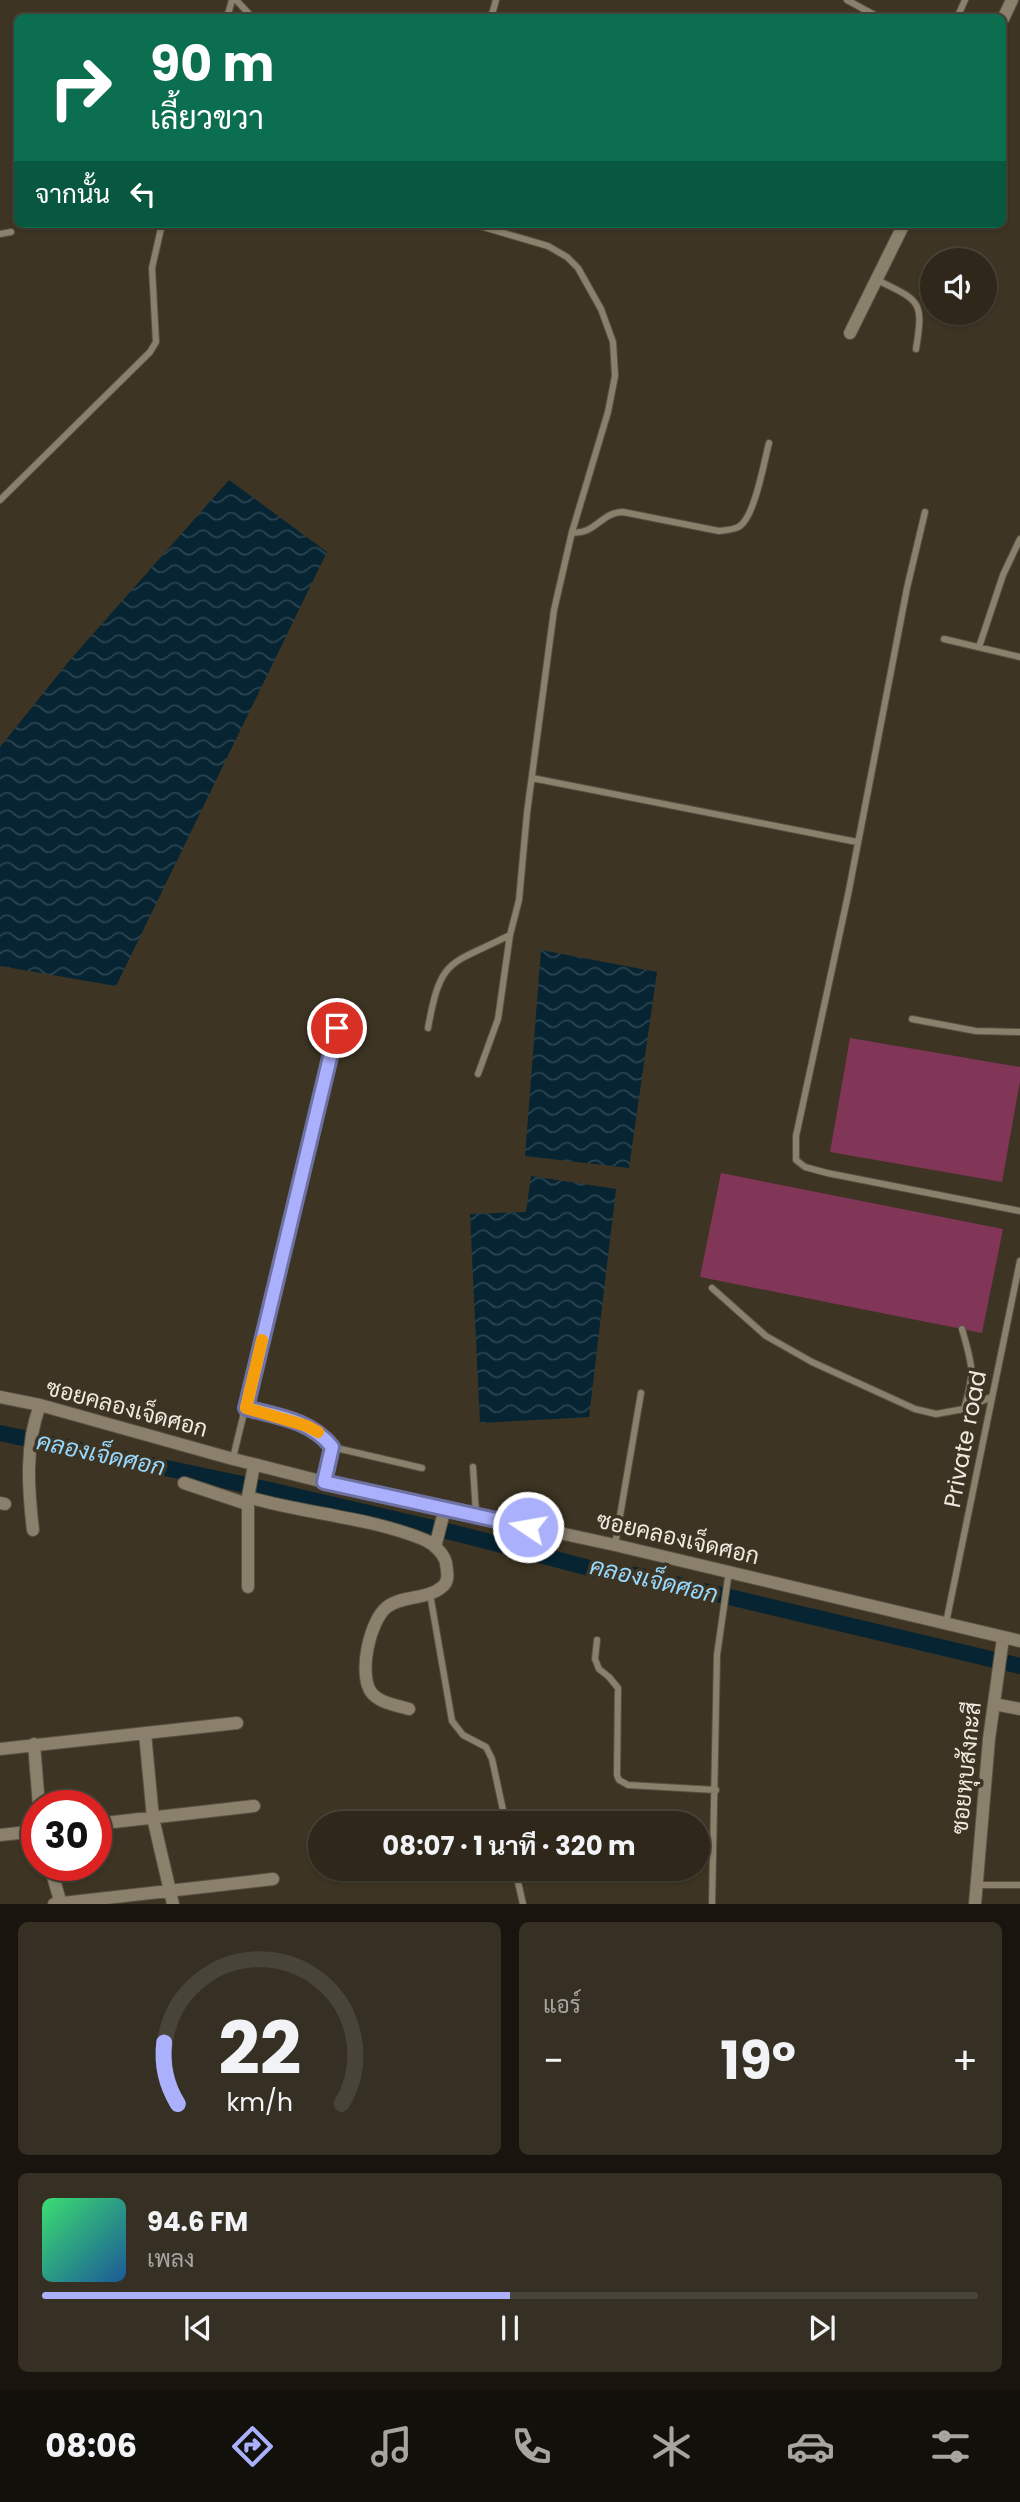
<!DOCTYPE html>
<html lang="th">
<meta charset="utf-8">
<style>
:root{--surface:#2e271a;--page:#362f23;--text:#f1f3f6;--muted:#a7a5a2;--line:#494439;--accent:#aab0fb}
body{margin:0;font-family:Poppins,Sarabun,sans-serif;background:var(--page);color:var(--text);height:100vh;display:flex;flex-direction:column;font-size:26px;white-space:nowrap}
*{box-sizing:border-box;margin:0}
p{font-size:23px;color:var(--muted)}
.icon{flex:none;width:38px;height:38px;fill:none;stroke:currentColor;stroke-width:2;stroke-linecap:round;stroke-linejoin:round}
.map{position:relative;height:1904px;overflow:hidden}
.side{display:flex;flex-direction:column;gap:18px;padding:18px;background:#19150e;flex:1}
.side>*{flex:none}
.top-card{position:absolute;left:14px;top:14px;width:992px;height:214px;border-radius:10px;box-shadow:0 2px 5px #0004,0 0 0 2px var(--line);background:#0b6e4f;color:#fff;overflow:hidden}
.tools{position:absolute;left:920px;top:248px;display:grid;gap:14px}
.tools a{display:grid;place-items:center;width:77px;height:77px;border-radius:50%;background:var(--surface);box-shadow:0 2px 5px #0004,0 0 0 2px var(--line);font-size:35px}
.speed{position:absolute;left:21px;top:1790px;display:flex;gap:14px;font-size:35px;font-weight:700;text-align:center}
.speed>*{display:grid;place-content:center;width:91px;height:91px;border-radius:50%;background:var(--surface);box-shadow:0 2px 5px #0004,0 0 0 2px var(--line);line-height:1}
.speed .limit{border:10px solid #d22;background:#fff;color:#111}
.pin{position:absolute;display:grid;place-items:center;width:60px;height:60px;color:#fff;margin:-30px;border:4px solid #fff;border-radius:50%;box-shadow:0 2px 7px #0007}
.me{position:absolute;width:77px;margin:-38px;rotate:282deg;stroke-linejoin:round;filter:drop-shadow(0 0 5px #0008)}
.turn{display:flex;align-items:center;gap:24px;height:147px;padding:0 21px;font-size:32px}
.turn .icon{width:91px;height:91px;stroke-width:2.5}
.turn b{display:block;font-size:49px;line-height:60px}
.then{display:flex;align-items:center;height:66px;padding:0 21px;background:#0003;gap:14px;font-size:26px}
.big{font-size:52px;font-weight:700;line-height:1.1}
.side .tile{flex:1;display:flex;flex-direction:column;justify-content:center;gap:10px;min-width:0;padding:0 24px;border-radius:10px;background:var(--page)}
.side .dial{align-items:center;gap:0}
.dial svg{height:182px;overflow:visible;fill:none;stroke:var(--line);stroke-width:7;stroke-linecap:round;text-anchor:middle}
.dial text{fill:var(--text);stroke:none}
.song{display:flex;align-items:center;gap:21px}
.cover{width:84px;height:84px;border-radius:10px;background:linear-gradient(135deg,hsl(140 70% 55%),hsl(210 70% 35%))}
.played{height:7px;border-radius:4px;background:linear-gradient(90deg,var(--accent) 50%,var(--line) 50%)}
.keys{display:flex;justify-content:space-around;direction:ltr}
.heat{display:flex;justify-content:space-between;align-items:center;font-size:38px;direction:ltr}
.side .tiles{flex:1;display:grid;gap:18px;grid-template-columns:1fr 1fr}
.tile:last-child{grid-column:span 2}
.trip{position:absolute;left:308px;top:1811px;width:402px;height:70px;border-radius:35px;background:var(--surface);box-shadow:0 2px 5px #0004,0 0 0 2px var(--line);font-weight:700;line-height:70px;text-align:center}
.menu{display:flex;height:112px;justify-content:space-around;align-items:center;background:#12100a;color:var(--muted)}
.menu .icon{width:49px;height:49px}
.menu .current{color:var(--accent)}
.menu b{font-size:32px;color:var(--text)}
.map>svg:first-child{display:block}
.water{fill:url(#water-waves)}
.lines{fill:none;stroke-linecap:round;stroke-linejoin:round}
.canal{stroke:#062432;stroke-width:16}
.building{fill:#813658}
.service-casing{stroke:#595142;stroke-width:8}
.minor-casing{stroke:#595142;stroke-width:14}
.service{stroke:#8a806c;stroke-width:6}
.minor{stroke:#8a806c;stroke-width:12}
.route-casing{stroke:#6e72a3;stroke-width:18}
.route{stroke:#aab0fb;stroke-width:12}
.slow{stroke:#f59e0b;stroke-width:12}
.labels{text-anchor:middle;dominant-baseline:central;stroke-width:7;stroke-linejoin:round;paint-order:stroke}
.street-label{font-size:23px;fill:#efe9df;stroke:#3d3423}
.water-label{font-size:24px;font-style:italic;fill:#97d9fe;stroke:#3d3423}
</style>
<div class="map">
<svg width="1020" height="1904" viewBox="0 0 1020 1904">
<defs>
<pattern id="water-waves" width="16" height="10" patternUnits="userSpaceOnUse" patternTransform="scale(1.75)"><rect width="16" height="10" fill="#062432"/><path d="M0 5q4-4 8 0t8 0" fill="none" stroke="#2b444f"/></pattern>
</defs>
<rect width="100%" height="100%" fill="#3d3423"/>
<!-- water -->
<path class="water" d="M229 480 327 552 116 986 0 966V747L70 660Z
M541 950 657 972 629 1168 525 1156Z
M531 1176 616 1189 589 1417 480 1423 470 1214 526 1212Z"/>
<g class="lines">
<!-- canal -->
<path class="canal" d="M0 1433 270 1490 463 1535 597 1570 641 1576 1020 1666"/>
</g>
<!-- building -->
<path class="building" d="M850 1038 1020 1067V1081L1002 1182 830 1152Z
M721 1173 1003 1229 982 1333 700 1277Z"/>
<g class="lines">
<defs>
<path id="service" d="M236 0 253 18
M847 0 880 18
M227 18 232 0
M491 18 496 0
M957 18 965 0
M473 224 548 246 567 257 578 268 601 309 613 342 615 376 608 412 572 532 554 610 527 813 519 900 510 935 498 1019 478 1074
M0 234 11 232
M877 280C920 301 924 300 916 349
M0 500 150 352 156 342 152 268 162 224
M925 512 907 588 848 895 796 1136V1160L805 1167 827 1173 1020 1211
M572 532C594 536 601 512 623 512L719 531C726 530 734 530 740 526 755 515 764 462 769 443
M944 639 1020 657
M979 647 1003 575 1020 539
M532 778 857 842
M912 1019 976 1031 1020 1032
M428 1028C441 956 449 966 510 935
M712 1288 766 1336 812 1362 915 1409 936 1414 964 1409 991 1397
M962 1329C973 1367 975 1372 964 1409
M246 1408C276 1416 311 1420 332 1447
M233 1458 337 1028
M473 1467 476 1514
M324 1482 332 1447 422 1468
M615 1545 641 1393
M430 1594 452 1721 463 1735 486 1747 492 1759 506 1824
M946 1623 1020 1261
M597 1640 595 1659 599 1669 609 1677 618 1688 617 1775 619 1780 628 1785 716 1790
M515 1869 523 1904
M977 1885H1020
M712 1904 717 1655 729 1571"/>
<path id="minor" d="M1003 19 1012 0
M850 333 904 224
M0 1397 40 1405 233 1459 324 1482 615 1545 1020 1641
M254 1465 248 1497C306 1514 369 1517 425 1540 434 1544 444 1554 446 1563 447 1572 450 1581 442 1587 427 1600 402 1595 387 1607 370 1620 358 1673 371 1692 379 1703 396 1705 409 1709
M184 1483 247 1504
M248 1497V1587
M0 1503 5 1504
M33 1530C28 1488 25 1445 40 1405
M435 1547 445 1508
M994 1704 1020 1709
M145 1733 153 1818 173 1904
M34 1744 39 1806
M0 1749 237 1723
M96 1824 254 1806
M0 1835 37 1831
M50 1866 61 1904
M54 1904 273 1879
M975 1904 989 1739 1003 1638"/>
</defs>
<!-- service casing -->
<use href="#service" class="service-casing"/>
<!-- minor casing -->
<use href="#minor" class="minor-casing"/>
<!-- service -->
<use href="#service" class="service"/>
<!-- minor -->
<use href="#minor" class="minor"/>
</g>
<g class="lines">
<defs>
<path id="route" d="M337 1028 246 1408C276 1416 311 1420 332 1447L324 1482 528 1527"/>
</defs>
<!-- route casing -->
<use href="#route" class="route-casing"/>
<!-- route -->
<use href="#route" class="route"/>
<!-- slow -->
<path class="slow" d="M262 1340 246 1408 307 1426 318 1432"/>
</g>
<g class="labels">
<!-- street labels -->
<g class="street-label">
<text transform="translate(127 1408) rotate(15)">ซอยคลองเจ็ดศอก</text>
<text transform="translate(965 1439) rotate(-79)">Private road</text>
<text transform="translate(678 1538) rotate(13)">ซอยคลองเจ็ดศอก</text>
<text transform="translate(966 1768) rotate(-84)">ซอยหุบสังกะสี</text>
</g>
<!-- water labels -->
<g class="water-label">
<text transform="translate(101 1454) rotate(12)">คลองเจ็ดศอก</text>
<text transform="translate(654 1580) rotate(13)">คลองเจ็ดศอก</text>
</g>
</g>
</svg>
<div class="tools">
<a><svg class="icon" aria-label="sound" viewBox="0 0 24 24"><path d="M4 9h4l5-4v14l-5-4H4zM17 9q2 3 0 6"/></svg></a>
</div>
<div class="speed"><div class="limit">30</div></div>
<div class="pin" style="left:337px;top:1028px;background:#d93025"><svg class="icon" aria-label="arrive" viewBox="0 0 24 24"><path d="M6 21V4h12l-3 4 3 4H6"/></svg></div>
<svg class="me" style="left:528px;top:1527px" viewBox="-20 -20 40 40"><circle r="17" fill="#aab0fb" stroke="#fff" stroke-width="3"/><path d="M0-11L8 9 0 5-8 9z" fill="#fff"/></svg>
<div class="trip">08:07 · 1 นาที · 320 m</div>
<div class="top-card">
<div class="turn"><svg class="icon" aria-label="right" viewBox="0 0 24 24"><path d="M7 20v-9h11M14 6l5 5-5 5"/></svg><div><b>90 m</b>เลี้ยวขวา</div></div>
<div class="then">จากนั้น<svg class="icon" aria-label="left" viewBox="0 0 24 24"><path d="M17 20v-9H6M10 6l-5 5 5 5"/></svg></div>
</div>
</div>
<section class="side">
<div class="tiles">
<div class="tile dial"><svg viewBox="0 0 100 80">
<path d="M14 69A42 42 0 1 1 86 69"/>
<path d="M14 69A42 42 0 0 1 8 42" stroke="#aab0fb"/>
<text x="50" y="56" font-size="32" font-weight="700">22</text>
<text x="50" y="72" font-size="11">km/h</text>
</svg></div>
<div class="tile"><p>แอร์</p>
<div class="heat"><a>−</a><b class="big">19°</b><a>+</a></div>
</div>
<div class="tile">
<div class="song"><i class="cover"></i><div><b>94.6 FM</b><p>เพลง</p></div></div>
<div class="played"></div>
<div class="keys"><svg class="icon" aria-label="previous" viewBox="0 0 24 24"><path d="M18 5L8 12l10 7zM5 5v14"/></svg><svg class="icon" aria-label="pause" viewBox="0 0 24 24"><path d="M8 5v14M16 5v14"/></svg><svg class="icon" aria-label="next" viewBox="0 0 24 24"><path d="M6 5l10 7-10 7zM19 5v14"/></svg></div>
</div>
</div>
</section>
<nav class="menu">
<b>08:06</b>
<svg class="icon current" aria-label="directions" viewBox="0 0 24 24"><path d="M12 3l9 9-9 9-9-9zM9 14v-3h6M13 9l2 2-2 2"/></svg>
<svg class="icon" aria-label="music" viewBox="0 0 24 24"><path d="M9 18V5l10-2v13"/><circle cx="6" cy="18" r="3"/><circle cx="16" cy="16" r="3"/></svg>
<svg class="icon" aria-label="phone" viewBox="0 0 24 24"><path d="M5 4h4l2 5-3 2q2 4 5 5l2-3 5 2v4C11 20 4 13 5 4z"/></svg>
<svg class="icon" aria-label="climate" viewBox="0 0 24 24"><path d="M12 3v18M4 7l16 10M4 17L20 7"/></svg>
<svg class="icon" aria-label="car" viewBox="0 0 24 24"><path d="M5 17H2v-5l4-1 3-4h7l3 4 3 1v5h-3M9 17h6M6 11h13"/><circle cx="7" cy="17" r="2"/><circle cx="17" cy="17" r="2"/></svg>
<svg class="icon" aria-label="filters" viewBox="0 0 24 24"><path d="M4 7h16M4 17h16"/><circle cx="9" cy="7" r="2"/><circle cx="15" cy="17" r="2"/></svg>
</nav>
